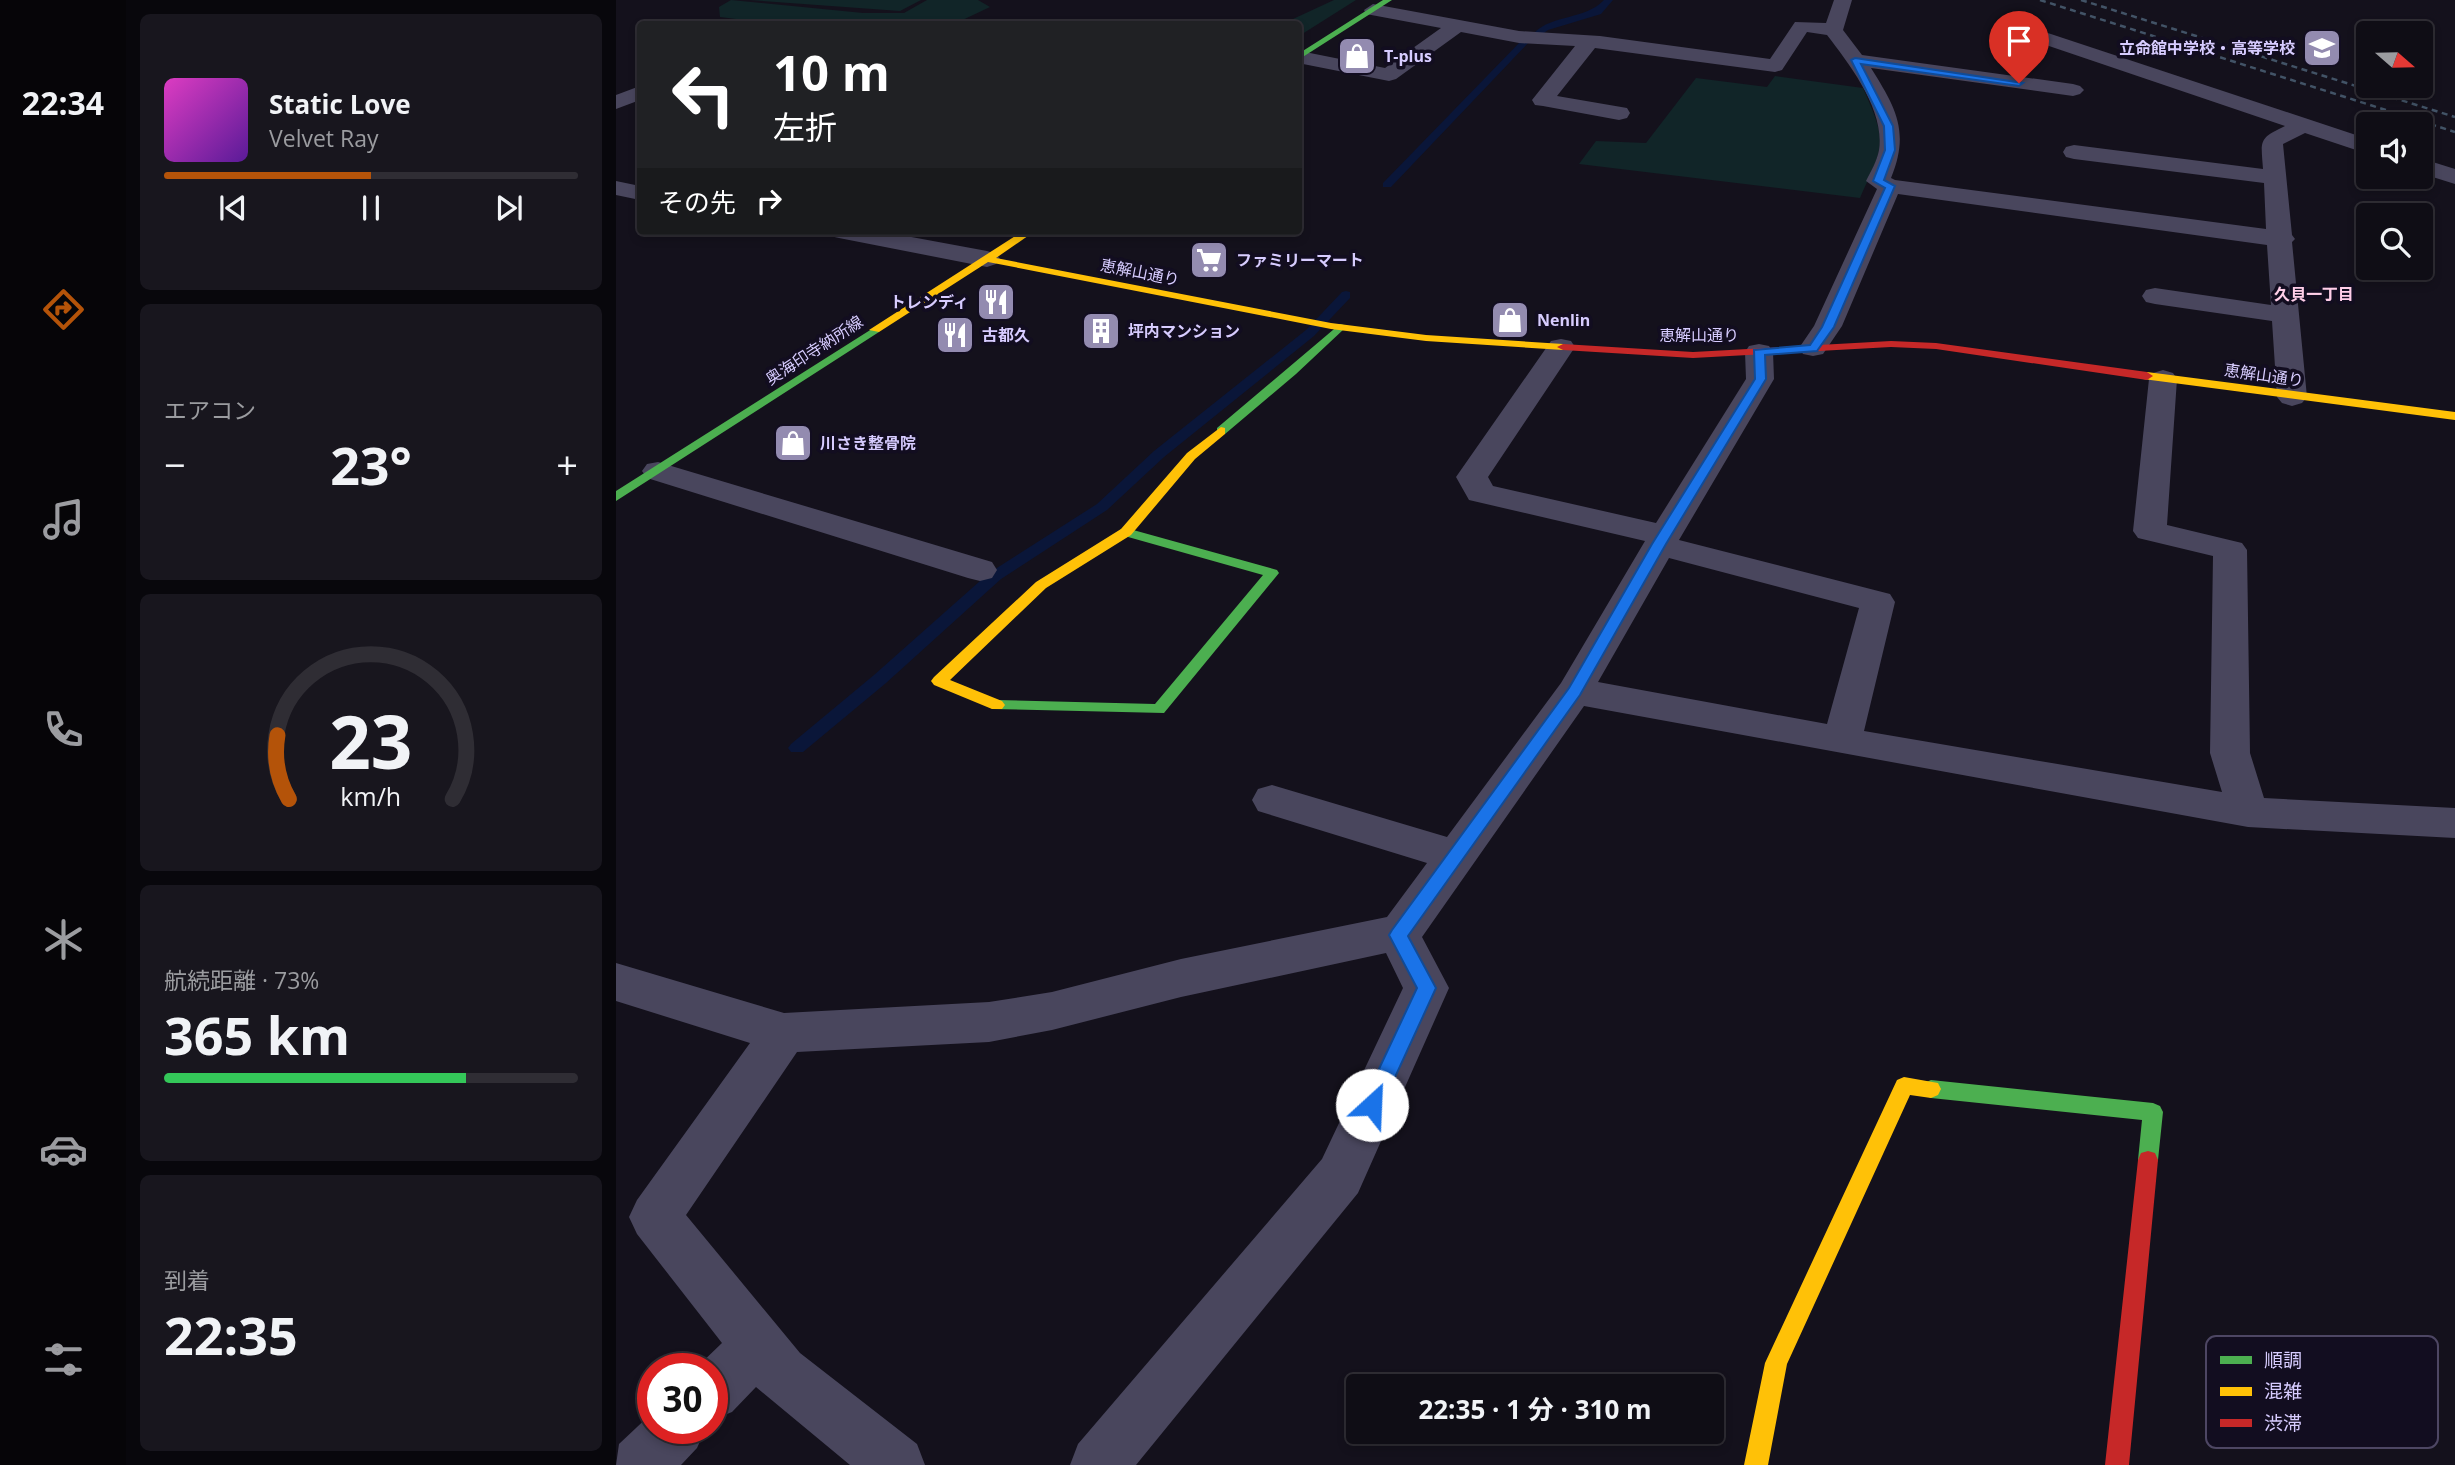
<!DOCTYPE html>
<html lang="ja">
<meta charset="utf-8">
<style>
:root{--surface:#0f0d15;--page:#18161e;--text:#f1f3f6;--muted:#9b9ca0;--line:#2f2d34;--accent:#b45309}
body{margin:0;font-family:"Open Sans","Noto Sans JP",sans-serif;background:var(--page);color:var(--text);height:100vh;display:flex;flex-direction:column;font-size:26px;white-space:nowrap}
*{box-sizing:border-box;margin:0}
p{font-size:23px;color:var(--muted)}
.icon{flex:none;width:38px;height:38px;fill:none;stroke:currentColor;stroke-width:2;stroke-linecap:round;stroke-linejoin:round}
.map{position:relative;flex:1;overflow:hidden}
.side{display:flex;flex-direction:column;gap:14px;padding:14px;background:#08070c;width:490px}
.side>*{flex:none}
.hud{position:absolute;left:21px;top:21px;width:665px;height:214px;border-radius:7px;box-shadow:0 4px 10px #0003,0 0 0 2px var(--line);background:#202124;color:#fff;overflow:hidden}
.needle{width:46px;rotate:110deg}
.controls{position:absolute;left:1740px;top:21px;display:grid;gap:14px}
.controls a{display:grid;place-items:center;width:77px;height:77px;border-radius:7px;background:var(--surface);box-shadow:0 4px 10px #0003,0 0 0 2px var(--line);font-size:35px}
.speed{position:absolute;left:21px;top:1353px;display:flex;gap:14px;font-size:35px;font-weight:700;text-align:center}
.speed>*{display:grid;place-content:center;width:91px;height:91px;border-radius:50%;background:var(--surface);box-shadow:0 4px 10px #0003,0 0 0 2px var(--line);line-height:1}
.speed .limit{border:10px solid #d22;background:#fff;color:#111}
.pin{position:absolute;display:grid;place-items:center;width:60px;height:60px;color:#fff;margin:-72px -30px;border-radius:50% 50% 50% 0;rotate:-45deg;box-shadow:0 0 7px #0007}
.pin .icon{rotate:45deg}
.me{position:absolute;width:77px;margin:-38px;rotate:25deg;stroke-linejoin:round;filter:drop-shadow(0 0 5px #0008)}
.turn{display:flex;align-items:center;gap:24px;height:147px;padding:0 21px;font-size:32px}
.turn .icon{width:91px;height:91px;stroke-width:2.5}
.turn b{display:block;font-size:49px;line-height:60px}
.then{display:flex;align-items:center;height:66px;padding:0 21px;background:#0003;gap:14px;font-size:26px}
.big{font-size:52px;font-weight:700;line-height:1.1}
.side .widget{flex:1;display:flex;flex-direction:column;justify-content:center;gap:10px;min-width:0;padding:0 24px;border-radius:10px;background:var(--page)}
.side .dial{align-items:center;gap:0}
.dial svg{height:182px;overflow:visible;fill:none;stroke:var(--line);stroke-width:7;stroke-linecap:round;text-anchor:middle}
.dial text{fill:var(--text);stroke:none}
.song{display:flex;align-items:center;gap:21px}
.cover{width:84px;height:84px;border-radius:10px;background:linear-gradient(135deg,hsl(310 70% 55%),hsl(270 70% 35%))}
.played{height:7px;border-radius:4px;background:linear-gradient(90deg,var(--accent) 50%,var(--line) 50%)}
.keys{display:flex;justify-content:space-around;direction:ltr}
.heat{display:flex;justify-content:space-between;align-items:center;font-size:38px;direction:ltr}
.charge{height:10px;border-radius:5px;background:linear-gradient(90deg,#34c759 73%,var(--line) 0)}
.trip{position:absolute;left:730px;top:1374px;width:378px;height:70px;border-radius:7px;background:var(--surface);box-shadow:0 4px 10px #0003,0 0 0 2px var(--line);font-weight:700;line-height:70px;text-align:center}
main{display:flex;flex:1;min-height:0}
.menu{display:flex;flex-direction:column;width:126px;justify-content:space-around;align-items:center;background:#060508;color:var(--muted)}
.menu .icon{width:49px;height:49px}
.menu .on{color:var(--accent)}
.menu b{font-size:32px;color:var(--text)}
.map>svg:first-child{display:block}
.green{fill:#112528}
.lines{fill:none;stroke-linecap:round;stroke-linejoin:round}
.stream{fill:#0a1639;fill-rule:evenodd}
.street{fill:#49465d;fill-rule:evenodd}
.fast{fill:#4caf50;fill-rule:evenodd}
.slow{fill:#ffc107;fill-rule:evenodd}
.jam{fill:#c62828;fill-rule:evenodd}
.rail{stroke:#425366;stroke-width:2.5;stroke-dasharray:6 4.5;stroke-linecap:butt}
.route{fill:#1a73e8;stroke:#114b97;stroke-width:2}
.labels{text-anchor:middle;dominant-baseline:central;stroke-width:7;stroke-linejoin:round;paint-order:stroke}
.far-poi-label{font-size:16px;font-weight:bold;fill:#d7ccff;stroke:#120d20;text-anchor:start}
.far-street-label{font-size:16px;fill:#d7ccff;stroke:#120d20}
.far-neighbourhood-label{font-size:16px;font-weight:bold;fill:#ffcee8;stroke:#120d20}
.key{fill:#120d20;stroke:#4d4663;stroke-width:2}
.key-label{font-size:19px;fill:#d7ccff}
</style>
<main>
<nav class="menu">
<b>22:34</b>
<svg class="icon on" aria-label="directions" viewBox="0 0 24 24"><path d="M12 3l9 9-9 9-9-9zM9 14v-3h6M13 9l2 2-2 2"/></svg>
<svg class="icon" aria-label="music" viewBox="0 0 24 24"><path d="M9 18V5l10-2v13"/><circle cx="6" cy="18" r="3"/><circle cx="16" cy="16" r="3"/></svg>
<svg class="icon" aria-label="phone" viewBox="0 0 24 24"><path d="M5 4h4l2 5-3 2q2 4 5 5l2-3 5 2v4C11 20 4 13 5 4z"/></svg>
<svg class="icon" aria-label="climate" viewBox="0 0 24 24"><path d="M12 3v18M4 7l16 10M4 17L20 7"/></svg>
<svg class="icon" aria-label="car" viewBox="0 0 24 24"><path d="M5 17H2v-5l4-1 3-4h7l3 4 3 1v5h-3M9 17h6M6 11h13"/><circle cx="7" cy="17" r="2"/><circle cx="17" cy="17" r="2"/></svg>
<svg class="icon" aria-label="filters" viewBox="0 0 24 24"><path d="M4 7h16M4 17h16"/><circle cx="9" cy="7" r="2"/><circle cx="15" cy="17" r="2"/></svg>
</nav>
<section class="side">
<div class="widget">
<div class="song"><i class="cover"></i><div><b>Static Love</b><p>Velvet Ray</p></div></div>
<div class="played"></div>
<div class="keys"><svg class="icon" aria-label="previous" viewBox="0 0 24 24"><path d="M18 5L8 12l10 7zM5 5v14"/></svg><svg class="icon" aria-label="pause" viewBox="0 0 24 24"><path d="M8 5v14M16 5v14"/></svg><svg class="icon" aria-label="next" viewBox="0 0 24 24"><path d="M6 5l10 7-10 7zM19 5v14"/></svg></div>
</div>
<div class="widget"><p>エアコン</p>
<div class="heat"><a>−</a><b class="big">23°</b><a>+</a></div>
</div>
<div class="widget dial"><svg viewBox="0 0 100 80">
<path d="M14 69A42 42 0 1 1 86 69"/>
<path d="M14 69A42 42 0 0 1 9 41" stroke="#b45309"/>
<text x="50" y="56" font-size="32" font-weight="700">23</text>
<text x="50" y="72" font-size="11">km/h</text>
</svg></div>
<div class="widget"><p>航続距離 · 73%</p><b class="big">365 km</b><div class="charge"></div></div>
<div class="widget"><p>到着</p><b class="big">22:35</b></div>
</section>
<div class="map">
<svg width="1839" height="1465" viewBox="0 0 1839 1465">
<rect width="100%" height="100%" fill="#14111c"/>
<!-- green -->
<path class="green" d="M115 0 247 13H288L311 0H362L374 7 338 24H161L104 17 103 7Z
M134 0H305L284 11Z
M718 0H740L683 36 682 24H655L677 19Z
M1159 76 1247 88C1272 144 1268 144 1244 198L963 164 980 141 1030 143 1080 78 1151 87Z"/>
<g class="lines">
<!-- stream -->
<path class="stream" d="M988 0H997L985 14 932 30 925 35 918 33C937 14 969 20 988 0Z
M906 40 913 42 775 187H767V183Z
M730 291 734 292V298L698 336 548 457 491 510 385 579 270 683 187 752H175L172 748 175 744 258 675 373 573 481 504 538 451 690 330 726 292Z"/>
<!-- street -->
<path class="street" d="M1218 0H1236L1227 30 1246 55 1457 84 1464 86 1468 90 1464 94 1457 96 1255 68C1280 108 1294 132 1275 178L1279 180 1650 229 1648 183 1458 159 1450 157 1447 152 1450 147 1458 145 1647 169C1645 140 1642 139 1669 126L1389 31 1386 27 1389 23 1396 21 1752 139V154L1689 133 1667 144 1676 235 1679 239 1676 242 1691 397 1686 403 1676 406 1666 403 1661 397 1656 321 1539 304 1530 302 1526 296 1530 290 1539 288 1655 305 1651 245 1282 194 1226 326 1207 354 1197 356 1187 354 1183 348 1198 326 1261 189 1250 181C1255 171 1261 161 1263 150 1269 110 1234 65 1211 35L1191 32 1166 70 1159 72 979 48 941 96 1011 108 1014 113 1011 118 1003 120 927 106 919 105 916 100 959 46 903 43 845 32 780 79 773 81 682 63 684 51 769 68 825 28 750 14 748 10 757 4 903 31 984 36 1154 59 1179 22 1210 23Z
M24 86V100L0 109V95Z
M1804 158 1839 169V184L1804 173Z
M0 181 24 186V200L0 195Z
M211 231H263L371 251 380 254 384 259 380 264 371 267 223 238 214 236Z
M945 339 955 341 959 347 872 477 877 486 1040 523 1130 379 1129 352 1133 346 1143 344 1153 346 1157 352 1158 379 1063 540 1274 594 1279 602 1248 731 1606 792 1594 753 1597 556 1522 538 1517 531 1533 379 1537 373 1547 370 1557 373 1561 379 1551 525 1626 543 1631 550 1634 753 1648 798 1839 808V838L1632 827 968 706 806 937 833 988 742 1193 520 1465H454L462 1444 706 1159 787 988 770 953 565 997 436 1030 373 1042 181 1052 70 1215 184 1353 301 1444 309 1465H234L140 1387 116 1412 96 1420V1368H80L106 1343 21 1234 13 1217 21 1200 134 1043 0 1001V963L168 1013 373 1002 436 992 565 959 771 917 811 863 642 811 636 800 642 789 656 785 831 837 945 683 1029 541 853 500 840 477 935 341ZM1053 558 1243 608 1211 724 982 682Z
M42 462 376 562 381 570 376 578 364 581 352 578 31 478 26 471 31 464Z
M37 1412V1428H90L81 1448 65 1465H0L3 1444Z"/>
<!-- fast -->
<path class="fast" d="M767 0H776L682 60V54Z
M724 324 728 325V329L680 374 609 434H601V428Z
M259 327 263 328V332L0 501V491Z
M510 528 661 570 663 573 548 713 376 709 373 705 376 701 381 700 539 704 647 575 505 535 503 532 505 529Z
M1315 1080 1537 1103 1544 1106 1547 1112 1542 1160 1539 1167 1532 1169 1525 1167 1522 1160 1526 1120 1315 1098 1308 1095 1305 1089 1308 1083Z"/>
<!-- slow -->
<path class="slow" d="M407 231H419L380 258 715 323 810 335 947 344 953 347 947 350 810 341 715 329 372 262 263 332 253 330Z
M1531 372 1839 412V420L1527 379V373Z
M605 427 609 428V434L579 459 515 535 430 588 334 680 386 701 389 705 386 709H376L318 685 315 681 318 677 420 582 505 529 571 453Z
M1288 1077 1322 1083 1325 1089 1322 1095 1315 1098 1294 1095 1171 1364 1152 1465H1128L1149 1363 1281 1080Z"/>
<!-- jam -->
<path class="jam" d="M1275 341 1320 343 1531 372 1537 376 1531 380 1320 349 1275 347 1077 358 947 350 941 347 947 344 1077 352Z
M1532 1151 1539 1153 1542 1160 1513 1465H1489L1522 1160 1525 1153Z"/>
<!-- rail -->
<path class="rail" d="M1424 0 1839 132
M1465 0 1839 117"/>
</g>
<!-- route -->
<path class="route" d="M1239 58 1407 83 1403 86 1245 64 1277 126 1279 150 1268 180 1279 186 1218 327 1201 351 1149 355 1150 379 1050 544 964 695 792 936 820 988 763 1112 756 1114 749 1112 746 1105 801 988 773 935 776 930 953 688 1036 544 1139 379 1138 350 1194 345 1206 327 1269 188 1257 181 1269 150 1268 126 1235 60Z"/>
<!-- icons -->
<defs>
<symbol id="school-square" viewBox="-11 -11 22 22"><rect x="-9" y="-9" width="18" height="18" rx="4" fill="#938bb0" stroke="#120d20"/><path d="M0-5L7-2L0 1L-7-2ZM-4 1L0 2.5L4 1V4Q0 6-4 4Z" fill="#fff"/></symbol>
<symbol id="shop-square" viewBox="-11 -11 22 22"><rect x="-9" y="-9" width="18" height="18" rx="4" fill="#938bb0" stroke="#120d20"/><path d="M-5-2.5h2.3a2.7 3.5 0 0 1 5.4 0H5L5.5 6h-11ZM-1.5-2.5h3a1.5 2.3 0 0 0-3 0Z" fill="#fff"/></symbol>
<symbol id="supermarket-square" viewBox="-11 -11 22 22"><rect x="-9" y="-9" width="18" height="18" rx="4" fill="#938bb0" stroke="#120d20"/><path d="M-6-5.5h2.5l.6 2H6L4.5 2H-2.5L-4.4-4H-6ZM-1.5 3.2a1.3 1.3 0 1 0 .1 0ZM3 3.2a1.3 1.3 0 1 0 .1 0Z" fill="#fff"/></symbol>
<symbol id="restaurant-square" viewBox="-11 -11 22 22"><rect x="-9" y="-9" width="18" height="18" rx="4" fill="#938bb0" stroke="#120d20"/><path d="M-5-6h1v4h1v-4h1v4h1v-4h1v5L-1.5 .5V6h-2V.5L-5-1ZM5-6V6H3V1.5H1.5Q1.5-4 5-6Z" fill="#fff"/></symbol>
<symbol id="building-square" viewBox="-11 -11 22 22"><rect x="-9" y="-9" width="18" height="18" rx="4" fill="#938bb0" stroke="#120d20"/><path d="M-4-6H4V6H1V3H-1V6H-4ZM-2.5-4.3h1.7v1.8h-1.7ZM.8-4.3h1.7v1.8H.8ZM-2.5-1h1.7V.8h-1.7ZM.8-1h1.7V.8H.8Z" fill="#fff"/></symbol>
</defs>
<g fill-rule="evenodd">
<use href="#school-square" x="1684" y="26" width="44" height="44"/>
<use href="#shop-square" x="719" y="34" width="44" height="44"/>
<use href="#supermarket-square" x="571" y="238" width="44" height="44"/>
<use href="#restaurant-square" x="358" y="280" width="44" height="44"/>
<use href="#shop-square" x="872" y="298" width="44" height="44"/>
<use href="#building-square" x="463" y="309" width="44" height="44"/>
<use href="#restaurant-square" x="317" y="313" width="44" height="44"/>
<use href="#shop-square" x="155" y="421" width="44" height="44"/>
</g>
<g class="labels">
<!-- far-poi labels -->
<g class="far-poi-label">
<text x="1679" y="48" text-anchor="end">立命館中学校・高等学校</text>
<text x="768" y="56">T-plus</text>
<text x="620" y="260">ファミリーマート</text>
<text x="353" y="302" text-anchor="end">トレンディ</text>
<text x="921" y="320">Nenlin</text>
<text x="512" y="331">坪内マンション</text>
<text x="366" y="335">古都久</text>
<text x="204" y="443">川さき整骨院</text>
</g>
<!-- far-street labels -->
<g class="far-street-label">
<text transform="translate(524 272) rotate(11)">恵解山通り</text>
<text x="1083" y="335">恵解山通り</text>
<text transform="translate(198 350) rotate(-33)">奥海印寺納所線</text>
<text transform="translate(1648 375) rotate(8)">恵解山通り</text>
</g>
<!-- far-neighbourhood labels -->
<g class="far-neighbourhood-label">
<text x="1698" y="294">久貝一丁目</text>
</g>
</g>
<!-- legend -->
<rect x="1590" y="1336" width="232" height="112" rx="10" class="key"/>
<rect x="1604" y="1356" width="32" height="8" fill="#4caf50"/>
<rect x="1604" y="1387" width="32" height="9" fill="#ffc107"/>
<rect x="1604" y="1419" width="32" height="8" fill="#c62828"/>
<g class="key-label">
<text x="1648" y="1367">順調</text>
<text x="1648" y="1398">混雑</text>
<text x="1648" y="1430">渋滞</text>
</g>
</svg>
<div class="controls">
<a><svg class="needle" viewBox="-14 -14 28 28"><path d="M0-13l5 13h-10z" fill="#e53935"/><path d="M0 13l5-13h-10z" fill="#9b9ca0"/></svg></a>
<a><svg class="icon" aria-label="sound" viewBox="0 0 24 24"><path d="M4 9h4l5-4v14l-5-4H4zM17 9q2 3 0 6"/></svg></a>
<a><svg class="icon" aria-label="search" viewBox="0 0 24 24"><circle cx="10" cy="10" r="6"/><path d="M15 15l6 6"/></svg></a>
</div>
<div class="speed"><div class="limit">30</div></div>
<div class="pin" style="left:1403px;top:83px;background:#d93025"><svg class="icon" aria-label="arrive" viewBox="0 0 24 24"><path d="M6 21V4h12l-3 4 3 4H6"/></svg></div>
<svg class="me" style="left:756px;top:1105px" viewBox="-20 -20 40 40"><circle r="19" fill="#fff"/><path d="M0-13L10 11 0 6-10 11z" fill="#1a73e8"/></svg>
<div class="trip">22:35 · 1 分 · 310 m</div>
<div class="hud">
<div class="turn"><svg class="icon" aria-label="left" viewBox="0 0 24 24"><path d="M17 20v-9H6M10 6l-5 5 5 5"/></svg><div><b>10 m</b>左折</div></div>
<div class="then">その先<svg class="icon" aria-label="right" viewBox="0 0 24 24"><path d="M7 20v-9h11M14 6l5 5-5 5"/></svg></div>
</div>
</div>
</main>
